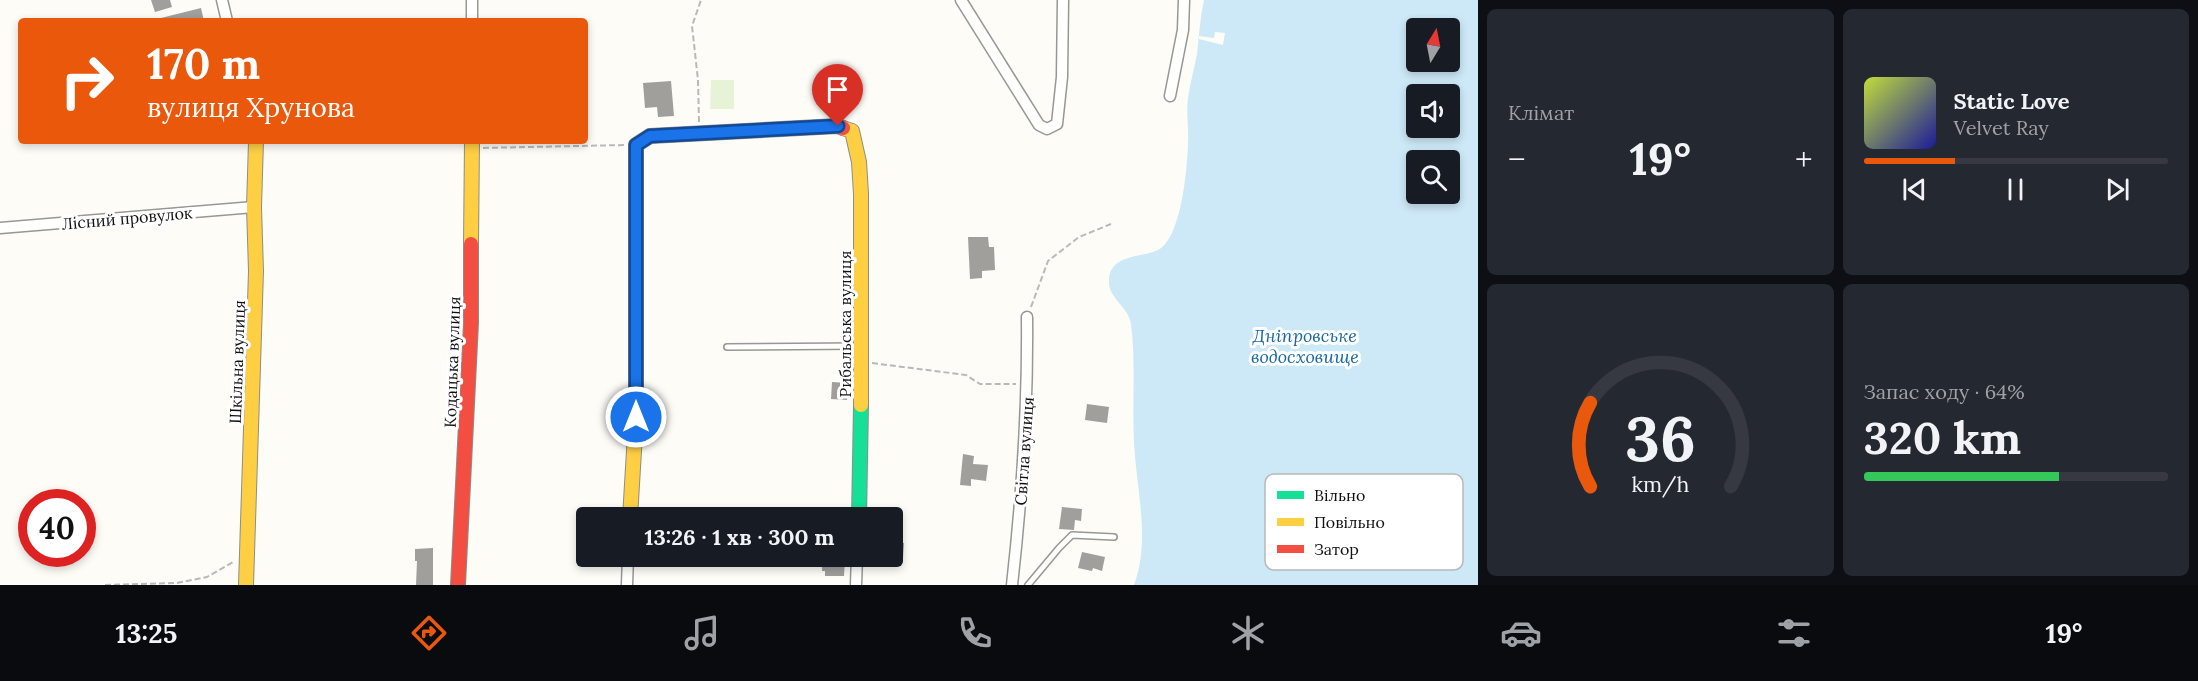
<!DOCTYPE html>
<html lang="uk">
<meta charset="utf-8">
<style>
:root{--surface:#171b24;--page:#242831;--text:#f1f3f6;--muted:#9ea1a6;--line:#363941;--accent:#ea580c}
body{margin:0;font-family:Lora,serif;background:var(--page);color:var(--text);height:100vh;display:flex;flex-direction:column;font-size:22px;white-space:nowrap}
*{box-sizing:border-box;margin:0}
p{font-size:20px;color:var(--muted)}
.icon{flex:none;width:33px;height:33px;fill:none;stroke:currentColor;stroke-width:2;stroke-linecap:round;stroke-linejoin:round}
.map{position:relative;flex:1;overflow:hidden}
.sheet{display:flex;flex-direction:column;gap:9px;padding:9px;background:#0d0f14;width:720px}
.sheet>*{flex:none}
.banner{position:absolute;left:18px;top:18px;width:570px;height:126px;border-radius:6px;box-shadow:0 3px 9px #0003;background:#ea580c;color:#fff;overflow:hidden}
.needle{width:39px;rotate:10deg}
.buttons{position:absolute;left:1406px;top:18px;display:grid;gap:12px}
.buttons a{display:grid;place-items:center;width:54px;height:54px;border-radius:6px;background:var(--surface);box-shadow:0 3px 9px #0003;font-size:30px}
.speed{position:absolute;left:18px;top:489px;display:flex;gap:12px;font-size:30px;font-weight:700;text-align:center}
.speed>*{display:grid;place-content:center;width:78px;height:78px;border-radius:50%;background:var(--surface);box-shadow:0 3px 9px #0003;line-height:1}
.speed .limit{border:9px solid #d22;background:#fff;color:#111}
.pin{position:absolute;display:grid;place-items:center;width:51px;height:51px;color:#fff;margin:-62px -26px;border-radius:50% 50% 50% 0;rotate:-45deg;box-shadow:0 0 6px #0007}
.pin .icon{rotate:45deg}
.me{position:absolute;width:66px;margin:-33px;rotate:0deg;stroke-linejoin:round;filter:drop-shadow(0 0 4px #0008)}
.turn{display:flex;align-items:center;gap:21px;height:126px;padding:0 30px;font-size:27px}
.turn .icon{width:78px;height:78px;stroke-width:2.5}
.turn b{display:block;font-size:42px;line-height:51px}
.big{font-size:45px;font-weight:700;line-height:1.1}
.sheet .tile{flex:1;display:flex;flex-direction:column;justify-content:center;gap:9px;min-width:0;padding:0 21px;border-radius:9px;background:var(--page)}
.sheet .dial{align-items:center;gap:0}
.dial svg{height:156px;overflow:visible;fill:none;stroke:var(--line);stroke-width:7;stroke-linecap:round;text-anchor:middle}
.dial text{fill:var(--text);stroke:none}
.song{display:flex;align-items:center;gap:18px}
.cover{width:72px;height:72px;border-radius:9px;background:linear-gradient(135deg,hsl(70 70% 55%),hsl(240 70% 35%))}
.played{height:6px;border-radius:3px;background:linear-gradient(90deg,var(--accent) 30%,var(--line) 30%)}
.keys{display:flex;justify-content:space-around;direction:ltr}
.heat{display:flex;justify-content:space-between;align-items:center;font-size:33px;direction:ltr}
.charge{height:9px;border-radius:4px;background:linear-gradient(90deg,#34c759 64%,var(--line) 0)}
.sheet .tiles{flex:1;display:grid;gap:9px;grid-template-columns:repeat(2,1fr)}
.trip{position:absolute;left:576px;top:507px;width:327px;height:60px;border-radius:6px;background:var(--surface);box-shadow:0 3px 9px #0003;font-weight:700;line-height:60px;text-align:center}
.tab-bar{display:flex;height:96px;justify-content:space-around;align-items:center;background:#090b0e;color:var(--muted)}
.tab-bar .icon{width:42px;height:42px}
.tab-bar .active{color:var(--accent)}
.tab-bar b{font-size:27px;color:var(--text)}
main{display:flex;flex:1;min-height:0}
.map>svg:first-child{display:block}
.green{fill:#e7f3d7}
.water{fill:#cde8f7;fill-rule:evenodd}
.pier{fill:#fdfcf7}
.building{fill:#a19f9c}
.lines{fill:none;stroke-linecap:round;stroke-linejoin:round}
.lane-casing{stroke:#979795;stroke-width:8}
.street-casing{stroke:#979795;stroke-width:13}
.fast-casing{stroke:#8e8d8b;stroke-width:16}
.slow-casing{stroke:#8e8d8b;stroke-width:16}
.jam-casing{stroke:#8e8d8b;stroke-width:16}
.path{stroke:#b9b9b8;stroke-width:2;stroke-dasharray:6 3;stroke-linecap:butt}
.lane{stroke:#fffffe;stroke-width:5}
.street{stroke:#fffffe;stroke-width:10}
.fast{stroke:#16e098;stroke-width:14}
.slow{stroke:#ffcf43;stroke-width:14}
.jam{stroke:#f24e42;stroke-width:14}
.route-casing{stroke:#114b97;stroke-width:15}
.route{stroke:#1a73e8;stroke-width:10}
.labels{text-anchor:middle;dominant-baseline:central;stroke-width:6;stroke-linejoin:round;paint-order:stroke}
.street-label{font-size:16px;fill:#111;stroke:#fff}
.water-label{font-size:18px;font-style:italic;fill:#1768a6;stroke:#fff}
.key{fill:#fff;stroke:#b8b8b8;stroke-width:1.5}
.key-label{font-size:16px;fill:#111}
</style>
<main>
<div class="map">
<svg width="1478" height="585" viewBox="0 0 1478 585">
<rect width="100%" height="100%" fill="#fdfcf7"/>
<!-- green -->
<path class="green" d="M711 80H734V109H710Z"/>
<!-- water -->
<path class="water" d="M1204 0H1478V585H1134C1151 539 1136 489 1134 442 1132 402 1136 363 1131 324 1129 307 1108 298 1109 281 1109 254 1141 258 1158 250 1164 247 1169 239 1172 233 1183 209 1187 170 1188 144 1189 129 1186 114 1188 98 1190 84 1194 69 1197 54 1199 36 1200 18 1204 0ZM1416 28H1449V62H1416ZM1416 94H1449V128H1416ZM1416 160H1449V194H1416Z"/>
<!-- pier -->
<path class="pier" d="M1215 32 1225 33 1223 45 1199 39V36L1214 38Z"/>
<!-- building -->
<path class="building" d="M151 0H170L172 7 155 12Z
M201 8 204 21H161V18Z
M671 81 674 116 658 117 657 107 645 108 643 83Z
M968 237H988L989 247H994L995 270 982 271V278L970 279Z
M832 382 849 383 847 400 831 399Z
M1087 404 1109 407 1107 423 1085 420Z
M963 454 974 456 973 464 988 465 986 481 971 479V486L960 485Z
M1062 507 1082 509 1081 521 1075 520 1074 530 1059 529Z
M892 542 904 543 903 558H892Z
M433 548V585H416L417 561H415V549Z
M1082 552 1105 557 1102 571 1093 568 1092 571 1078 568Z
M822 560H845L844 576H825V571H822Z"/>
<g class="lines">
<defs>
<path id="lane" d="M727 347 860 346
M1028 585 1059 548 1072 535 1114 537"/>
<path id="street" d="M222 0 227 21
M472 0V21
M961 0 1039 125 1047 129 1057 124 1062 77 1063 0
M1170 96 1183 30 1184 0
M0 228 254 207
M627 585 628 556
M856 585 857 556
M1012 585C1022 496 1028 407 1027 317"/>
<path id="fast" d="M859 518 861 405"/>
<path id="slow" d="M843 128 852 131 859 162 861 194V405
M471 244 472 141
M630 518 636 417V196
M246 585 256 271 254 207 256 141"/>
<path id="jam" d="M636 196V145L650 136 838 126 843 128
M458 585 471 323V244"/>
</defs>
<!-- lane casing -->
<use href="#lane" class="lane-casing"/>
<!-- street casing -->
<use href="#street" class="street-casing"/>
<!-- fast casing -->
<use href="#fast" class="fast-casing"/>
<!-- slow casing -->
<use href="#slow" class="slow-casing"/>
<!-- jam casing -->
<use href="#jam" class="jam-casing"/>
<!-- path -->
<path class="path" d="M699 122 698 80 692 26 701 0
M483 148 624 145
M1031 307 1048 261 1079 237 1111 224
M872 363 966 375 980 384H1016
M105 585 177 583 207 577 235 561"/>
<!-- lane -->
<use href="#lane" class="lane"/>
<!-- street -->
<use href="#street" class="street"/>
<!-- fast -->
<use href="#fast" class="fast"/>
<!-- slow -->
<use href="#slow" class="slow"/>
<!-- jam -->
<use href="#jam" class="jam"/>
</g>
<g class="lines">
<defs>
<path id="route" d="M636 417V145L650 136 838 126"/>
</defs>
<!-- route casing -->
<use href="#route" class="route-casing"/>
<!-- route -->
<use href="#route" class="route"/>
</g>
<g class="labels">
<!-- street labels -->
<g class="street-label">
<text transform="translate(127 218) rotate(-5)">Лісний провулок</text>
<text transform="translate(845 324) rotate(-90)">Рибальська вулиця</text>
<text transform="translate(237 362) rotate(-88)">Шкільна вулиця</text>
<text transform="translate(452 362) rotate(-88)">Кодацька вулиця</text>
<text transform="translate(1024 451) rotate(-86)">Світла вулиця</text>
</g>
<!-- water labels -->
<g class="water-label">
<text x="1305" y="335">Дніпровське<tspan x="1305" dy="21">водосховище</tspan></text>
</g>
</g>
<!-- legend -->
<rect x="1265" y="474" width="198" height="96" rx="9" class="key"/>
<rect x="1277" y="491" width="27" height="8" fill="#16e098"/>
<rect x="1277" y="518" width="27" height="8" fill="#ffcf43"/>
<rect x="1277" y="545" width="27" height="8" fill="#f24e42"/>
<g class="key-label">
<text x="1314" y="501">Вільно</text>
<text x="1314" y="528">Повільно</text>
<text x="1314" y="555">Затор</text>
</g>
</svg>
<div class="buttons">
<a><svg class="needle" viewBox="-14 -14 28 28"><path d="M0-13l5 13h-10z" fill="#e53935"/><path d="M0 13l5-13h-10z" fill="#9ea1a6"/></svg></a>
<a><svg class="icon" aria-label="sound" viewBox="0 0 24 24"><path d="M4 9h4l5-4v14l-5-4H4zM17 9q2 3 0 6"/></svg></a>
<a><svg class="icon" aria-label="search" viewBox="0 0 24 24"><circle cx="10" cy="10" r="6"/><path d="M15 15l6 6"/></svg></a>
</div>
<div class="speed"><div class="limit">40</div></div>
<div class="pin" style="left:838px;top:126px;background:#d93025"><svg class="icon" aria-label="arrive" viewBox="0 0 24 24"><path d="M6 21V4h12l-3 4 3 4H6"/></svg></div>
<svg class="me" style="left:636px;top:417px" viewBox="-20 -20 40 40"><circle r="17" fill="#1a73e8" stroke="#fff" stroke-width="3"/><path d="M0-11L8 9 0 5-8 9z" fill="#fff"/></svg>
<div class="trip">13:26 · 1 хв · 300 m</div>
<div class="banner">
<div class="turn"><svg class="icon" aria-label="right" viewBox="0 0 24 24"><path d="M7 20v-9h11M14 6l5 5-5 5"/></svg><div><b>170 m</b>вулиця Хрунова</div></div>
</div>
</div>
<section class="sheet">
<div class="tiles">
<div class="tile"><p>Клімат</p>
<div class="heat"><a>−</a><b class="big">19°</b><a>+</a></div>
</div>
<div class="tile">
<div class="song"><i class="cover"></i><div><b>Static Love</b><p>Velvet Ray</p></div></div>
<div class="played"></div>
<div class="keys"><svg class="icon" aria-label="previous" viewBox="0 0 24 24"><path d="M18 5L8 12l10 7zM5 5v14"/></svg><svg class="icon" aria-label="pause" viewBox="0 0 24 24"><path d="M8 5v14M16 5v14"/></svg><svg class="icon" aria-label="next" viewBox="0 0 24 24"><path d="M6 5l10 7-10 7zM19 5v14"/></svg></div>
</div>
<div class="tile dial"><svg viewBox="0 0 100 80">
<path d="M14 69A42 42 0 1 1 86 69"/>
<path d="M14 69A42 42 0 0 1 14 26" stroke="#ea580c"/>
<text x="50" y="56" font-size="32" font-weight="700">36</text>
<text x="50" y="72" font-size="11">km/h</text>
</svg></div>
<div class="tile"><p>Запас ходу · 64%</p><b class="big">320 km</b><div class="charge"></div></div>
</div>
</section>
</main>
<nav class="tab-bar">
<b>13:25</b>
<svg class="icon active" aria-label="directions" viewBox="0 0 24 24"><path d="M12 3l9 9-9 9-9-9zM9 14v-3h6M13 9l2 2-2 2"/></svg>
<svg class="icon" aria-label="music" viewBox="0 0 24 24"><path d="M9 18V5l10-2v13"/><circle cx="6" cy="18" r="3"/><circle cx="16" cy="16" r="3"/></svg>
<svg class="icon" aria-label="phone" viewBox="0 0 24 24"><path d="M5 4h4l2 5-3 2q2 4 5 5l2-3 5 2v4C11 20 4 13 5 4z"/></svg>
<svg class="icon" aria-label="climate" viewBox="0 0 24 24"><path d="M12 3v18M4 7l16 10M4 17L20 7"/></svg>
<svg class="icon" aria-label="car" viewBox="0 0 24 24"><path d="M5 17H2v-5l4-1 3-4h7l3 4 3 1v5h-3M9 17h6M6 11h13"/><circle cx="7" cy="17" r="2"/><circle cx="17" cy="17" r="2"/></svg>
<svg class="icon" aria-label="filters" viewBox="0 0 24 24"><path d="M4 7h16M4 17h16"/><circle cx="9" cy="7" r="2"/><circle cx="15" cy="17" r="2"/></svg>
<b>19°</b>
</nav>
